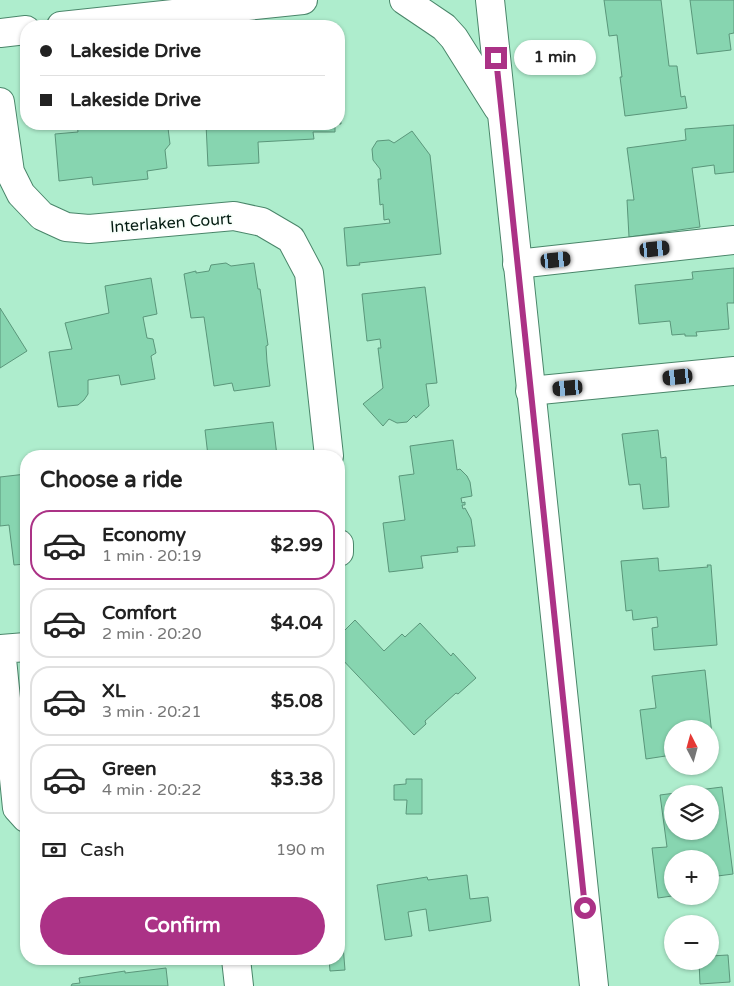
<!DOCTYPE html>
<html lang="en">
<head>
<meta charset="utf-8">
<style>
  :root { --surface:#fff; --page:#f2f2f2; --text:#222; --muted:#767676; --line:#e0e0e0; --accent:#ab3286 }
  body { margin:0; font-family:"Varela Round",sans-serif; background:var(--page); color:var(--text); height:100vh; display:flex; flex-direction:column; font-size:19px; white-space:nowrap }
  * { box-sizing:border-box; margin:0 }
  p { font-size:16px; color:var(--muted) }
  .icon { flex:none; width:28px; height:28px; fill:none; stroke:currentColor; stroke-width:2; stroke-linecap:round; stroke-linejoin:round }
  .map { position:relative; flex:1; overflow:hidden }
  .drawer { position:absolute; left:20px; top:450px; width:325px; height:515px; display:flex; flex-direction:column; background:var(--surface); border-radius:20px; box-shadow:0 1px 4px #0004 }
  .drawer>* { flex:none }
  .hud { position:absolute; left:20px; top:20px; width:325px; height:110px; border-radius:20px; box-shadow:0 1px 4px #0004; display:grid; align-content:center; height:110px; padding:0 20px; background:var(--surface) }
  .needle { width:32px; rotate:354deg }
  .tools { position:absolute; left:664px; top:720px; display:grid; gap:10px }
  .tools a { display:grid; place-items:center; width:55px; height:55px; border-radius:50%; background:var(--surface); box-shadow:0 1px 4px #0004; font-size:25px }
  .end { position:absolute; width:22px; height:22px; margin:-11px; border:6px solid #ab3286; background:#fff; box-shadow:0 0 0 2px #fff }
  .from { border-radius:50% }
  .bubble { position:absolute; height:35px; border-radius:18px; background:var(--surface); box-shadow:0 1px 4px #0004; font-size:16px; font-weight:800; line-height:35px; text-align:center }
  .car { position:absolute; width:15px; height:30px; margin:-15px -8px; border-radius:6px; box-shadow:0 0 4px 1px #0007; background:linear-gradient(#222 24%,#8ab4d8 0 40%,#222 0 76%,#8ab4d8 0 86%,#222 0) }
  .hud b { display:flex; align-items:center; gap:18px; height:48px; font-size:19px }
  .hud b+b { border-top:1px solid var(--line) }
  .hud i { width:12px; height:12px; background:var(--text) }
  ul { padding:0; list-style:none }
  li { display:flex; align-items:center; gap:15px; height:70px; margin:0 10px 8px; padding:0 10px; border:2px solid var(--line); border-radius:20px }
  li div { flex:1 }
  li b { display:block; font-size:19px }
  li em { font-style:normal; font-weight:800 }
  li.active { border-color:var(--accent) }
  li>.icon { width:45px; height:45px; stroke-width:1.5 }
  h2 { padding:0 20px; font-size:22px; line-height:60px }
  .pay { display:flex; align-items:center; gap:12px; height:55px; padding:0 20px; font-size:19px }
  .pay p { margin-inline-start:auto }
  .primary-button { display:flex; gap:10px; margin-top:auto; padding:10px 20px }
  .primary-button a { flex:1; height:58px; border-radius:30px; background:var(--accent); color:#fff; font-size:20px; font-weight:800; line-height:58px; text-align:center }
  .map>svg:first-child { display:block }
  .building { fill:#87d5b0; stroke:#5a967a; fill-rule:evenodd }
  .lines { fill:none; stroke-linecap:round; stroke-linejoin:round }
  .minor-casing { stroke:#4a866a; stroke-width:30 }
  .major-casing { stroke:#4a866a; stroke-width:30 }
  .minor { stroke:#fff; stroke-width:28 }
  .major { stroke:#fff; stroke-width:28 }
  .route { stroke:#ab3286; stroke-width:6 }
  .labels { text-anchor:middle; stroke-width:4; stroke-linejoin:round; paint-order:stroke }
  .street-label { font-size:16px; fill:#051d13; stroke:#f9fffb }
</style>
</head>
<body>
<div class="map">
<svg width="734" height="986" viewBox="0 0 734 986">
  <rect width="100%" height="100%" fill="#aeedcd"/>
  <g class="building">
    <polygon points="604,0 661,0 669,66 677,66 681,97 685,96 687,108 625,116 620,77 622,77 617,35 609,36"/>
    <polygon points="690,0 734,0 734,33 729,34 731,50 697,54"/>
    <polygon points="339,87 341,124 335,124 335,132 313,132 314,139 258,142 259,163 208,166 206,124 339,124"/>
    <polygon points="77,124 162,124 168,128 170,144 165,150 167,168 147,171 148,179 93,185 92,177 59,181 55,134 78,132"/>
    <polygon points="734,125 734,172 715,174 714,165 692,168 700,227 629,237 627,200 634,200 627,148 686,140 685,129"/>
    <polygon points="412,131 430,155 441,254 359,263 360,265 347,266 344,228 390,223 389,219 384,220 383,204 380,205 378,179 381,179 380,169 373,160 372,149 377,141 389,140 394,143"/>
    <polygon points="226,263 231,266 254,263 258,289 260,289 268,345 266,346 267,362 270,386 234,391 232,383 214,386 204,317 191,318 184,274 196,271 196,273 209,271 211,265"/>
    <polygon points="734,268 734,303 727,303 729,329 696,332 697,336 685,336 685,334 672,335 670,321 639,324 635,285 693,279 692,272"/>
    <polygon points="151,278 157,314 143,317 147,338 153,339 156,353 151,356 155,379 121,385 119,375 88,380 88,394 84,400 78,405 58,407 49,352 72,349 65,323 109,313 105,286"/>
    <polygon points="425,287 437,383 426,384 429,406 416,418 414,415 407,422 397,423 389,419 383,426 363,404 383,388 378,348 381,348 380,339 367,341 362,294"/>
    <polygon points="0,308 27,351 0,368"/>
    <polygon points="273,422 277,456 208,456 205,430"/>
    <polygon points="658,430 661,458 666,457 669,507 643,509 640,484 629,485 622,434"/>
    <polygon points="453,440 457,470 460,469 467,476 470,482 472,496 461,498 462,503 465,502 465,505 462,505 463,509 465,508 471,519 475,546 457,547 458,552 421,556 423,568 389,572 383,523 405,520 399,476 414,474 410,446"/>
    <polygon points="26,474 26,564 14,565 9,525 0,526 0,477"/>
    <polygon points="658,558 659,571 708,567 707,565 711,565 717,645 654,650 652,628 658,627 657,617 633,620 632,610 626,611 621,561"/>
    <polygon points="355,620 384,651 402,634 405,637 420,623 451,656 453,653 476,678 458,694 456,693 425,721 426,724 414,735 339,656 339,636"/>
    <polygon points="705,670 712,735 710,736 710,729 672,729 672,755 646,759 640,710 656,708 652,676"/>
    <polygon points="406,779 422,779 422,814 406,814 407,800 394,800 394,785 406,784"/>
    <path d="M722 787 733 874 710 877V859H672V896L658 898 652 848 667 847 660 795ZM672 794H710V831H672Z"/>
    <polygon points="467,875 470,899 488,897 491,921 429,931 426,909 408,912 412,936 385,940 377,885 427,877 428,880"/>
    <polygon points="343,945 345,970 330,971 329,959 339,959 339,946"/>
    <polygon points="728,955 730,982 700,984 699,961 710,961 710,956"/>
    <polygon points="166,968 168,986 71,986 72,984 80,983 79,978 125,971 125,973"/>
  </g>
  <g class="lines">
    <defs>
      <g id="minor">
        <polyline points="61,26 303,0"/>
        <polyline points="0,33 26,30"/>
        <polyline points="0,102 10,172 21,194 42,216 66,227 89,229 234,216 262,222 291,239 309,273 329,456"/>
        <polyline points="517,264 734,240"/>
        <polyline points="530,391 734,371"/>
        <polyline points="339,544 339,552"/>
        <polyline points="26,647 1,649 17,808 26,818"/>
        <polyline points="236,959 239,986"/>
      </g>
      <g id="major">
        <polyline points="404,0 444,27 454,38 498,108"/>
        <polyline points="490,0 594,986"/>
      </g>
    </defs>
    <use href="#minor" class="minor-casing"/>
    <use href="#major" class="major-casing"/>
    <use href="#minor" class="minor"/>
    <use href="#major" class="major"/>
  </g>
  <g class="lines">
    <polyline class="route" points="496,58 585,908"/>
  </g>
  <g class="labels">
    <g class="street-label">
      <text transform="translate(171 222) rotate(-4)" y="6">Interlaken Court</text>
    </g>
  </g>
</svg>
<div class="tools">
<a><svg class="needle" viewBox="-14 -14 28 28"><path d="M0-13l5 13h-10z" fill="#e53935"/><path d="M0 13l5-13h-10z" fill="#767676"/></svg></a>
<a><svg class="icon" aria-label="layers" viewBox="0 0 24 24"><path d="M12 4l9 5-9 5-9-5zM3 14l9 5 9-5"/></svg></a>
<a>+</a>
<a>−</a>
</div>
<i class="end from" style="left:585px;top:908px"></i>
<i class="end" style="left:496px;top:58px"></i>
<div class="bubble" style="left:514px;top:40px;width:82px">1 min</div>
<i class="car" style="left:655px;top:249px;rotate:84deg"></i>
<i class="car" style="left:556px;top:260px;rotate:84deg"></i>
<i class="car" style="left:678px;top:377px;rotate:264deg"></i>
<i class="car" style="left:568px;top:388px;rotate:265deg"></i>
<div class="hud">
<b><i class="from"></i>Lakeside Drive</b>
<b><i></i>Lakeside Drive</b>
</div>
<section class="drawer">
<h2>Choose a ride</h2>
<ul>
<li class="active"><svg class="icon" aria-label="car" viewBox="0 0 24 24"><path d="M5 17H2v-5l4-1 3-4h7l3 4 3 1v5h-3M9 17h6M6 11h13"/><circle cx="7" cy="17" r="2"/><circle cx="17" cy="17" r="2"/></svg><div><b>Economy</b><p>1 min · 20:19</p></div><em>$2.99</em></li>
<li><svg class="icon" aria-label="car" viewBox="0 0 24 24"><path d="M5 17H2v-5l4-1 3-4h7l3 4 3 1v5h-3M9 17h6M6 11h13"/><circle cx="7" cy="17" r="2"/><circle cx="17" cy="17" r="2"/></svg><div><b>Comfort</b><p>2 min · 20:20</p></div><em>$4.04</em></li>
<li><svg class="icon" aria-label="car" viewBox="0 0 24 24"><path d="M5 17H2v-5l4-1 3-4h7l3 4 3 1v5h-3M9 17h6M6 11h13"/><circle cx="7" cy="17" r="2"/><circle cx="17" cy="17" r="2"/></svg><div><b>XL</b><p>3 min · 20:21</p></div><em>$5.08</em></li>
<li><svg class="icon" aria-label="car" viewBox="0 0 24 24"><path d="M5 17H2v-5l4-1 3-4h7l3 4 3 1v5h-3M9 17h6M6 11h13"/><circle cx="7" cy="17" r="2"/><circle cx="17" cy="17" r="2"/></svg><div><b>Green</b><p>4 min · 20:22</p></div><em>$3.38</em></li>
</ul>
<div class="pay"><svg class="icon" aria-label="cash" viewBox="0 0 24 24"><path d="M3 7h18v10H3z"/><circle cx="12" cy="12" r="2"/></svg>Cash<p>190 m</p></div>
<div class="primary-button"><a>Confirm</a></div>
</section>
</div>
</body>
</html>
